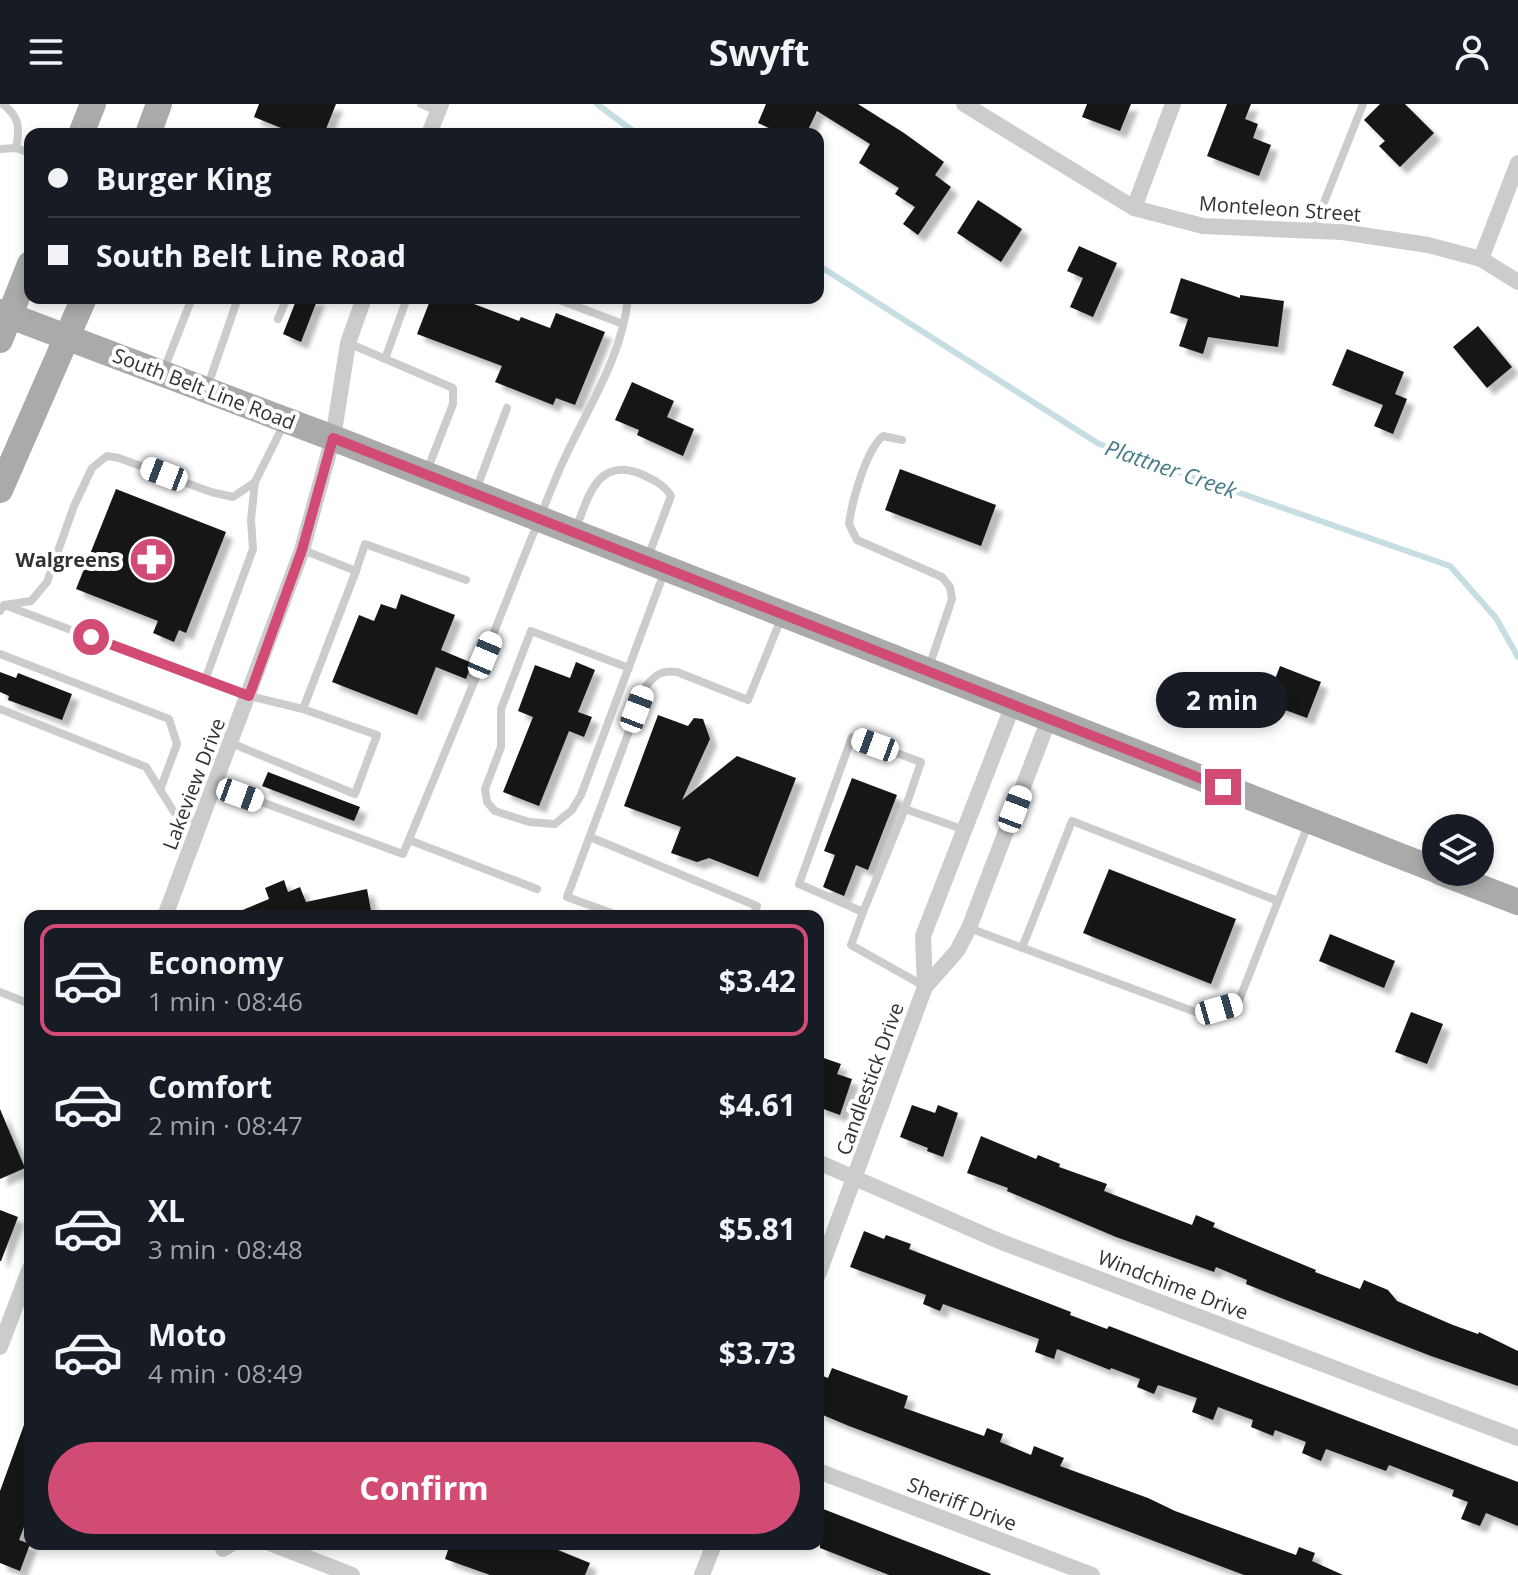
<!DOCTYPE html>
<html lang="en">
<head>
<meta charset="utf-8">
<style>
  :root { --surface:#171b24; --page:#242831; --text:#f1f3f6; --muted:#9ea1a6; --line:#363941; --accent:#d14b75 }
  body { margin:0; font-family:"Open Sans",sans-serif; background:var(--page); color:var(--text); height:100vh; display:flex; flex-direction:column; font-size:30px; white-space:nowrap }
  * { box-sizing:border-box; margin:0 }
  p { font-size:26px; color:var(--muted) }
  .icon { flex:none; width:44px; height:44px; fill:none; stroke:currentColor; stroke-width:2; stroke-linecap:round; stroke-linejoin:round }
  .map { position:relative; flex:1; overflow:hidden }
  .details { position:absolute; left:24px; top:806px; width:800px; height:640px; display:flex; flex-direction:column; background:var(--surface); border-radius:16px; box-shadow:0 4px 12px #0003 }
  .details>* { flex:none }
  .top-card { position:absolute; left:24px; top:24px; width:800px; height:176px; border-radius:16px; box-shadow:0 4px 12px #0003; display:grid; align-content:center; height:176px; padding:0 24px; background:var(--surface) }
  .buttons { position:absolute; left:1422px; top:710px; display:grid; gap:16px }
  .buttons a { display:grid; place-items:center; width:72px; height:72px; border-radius:50%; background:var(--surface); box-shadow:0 4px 12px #0003; font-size:40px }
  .end { position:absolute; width:36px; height:36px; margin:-18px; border:10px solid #d14b75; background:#fff; box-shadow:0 0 0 4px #fff }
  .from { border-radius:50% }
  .bubble { position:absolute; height:56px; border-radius:28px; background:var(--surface); box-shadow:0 4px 12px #0003; font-size:26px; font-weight:700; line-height:56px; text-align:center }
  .car { position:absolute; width:24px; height:48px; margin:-24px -12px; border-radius:10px; box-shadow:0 0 6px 2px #0007; background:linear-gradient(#fff 24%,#345 0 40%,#fff 0 76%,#345 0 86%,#fff 0) }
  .top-card b { display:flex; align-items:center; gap:28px; height:76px; font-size:30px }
  .top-card b+b { border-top:2px solid var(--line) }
  .top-card i { width:20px; height:20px; background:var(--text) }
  ul { padding:14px 0 0; list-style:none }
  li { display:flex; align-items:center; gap:24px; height:112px; margin:0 16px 12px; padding:0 8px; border:4px solid transparent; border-radius:16px }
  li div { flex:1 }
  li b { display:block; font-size:30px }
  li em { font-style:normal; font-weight:700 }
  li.on { border-color:var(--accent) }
  li>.icon { width:72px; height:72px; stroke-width:1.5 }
  .primary-button { display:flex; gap:16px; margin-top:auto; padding:16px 24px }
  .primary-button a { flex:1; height:92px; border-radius:48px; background:var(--accent); color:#fff; font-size:32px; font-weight:700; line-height:92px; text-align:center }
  header { display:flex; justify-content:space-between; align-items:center; height:104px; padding:0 24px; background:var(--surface); font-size:36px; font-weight:700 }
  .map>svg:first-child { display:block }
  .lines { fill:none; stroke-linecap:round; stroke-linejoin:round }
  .stream { stroke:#c6dee2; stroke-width:6 }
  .building { fill:#191919; filter:url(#shadow) }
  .service { stroke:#ccc; stroke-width:8 }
  .minor { stroke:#ccc; stroke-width:16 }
  .primary { stroke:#aaa; stroke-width:26 }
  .route { stroke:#d14b75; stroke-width:10 }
  .labels { text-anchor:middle; stroke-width:8; stroke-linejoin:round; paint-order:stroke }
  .street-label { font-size:20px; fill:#323232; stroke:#fff }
  .poi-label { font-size:20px; font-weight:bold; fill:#323232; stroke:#fff; text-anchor:end }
  .water-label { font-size:22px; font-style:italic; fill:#457b85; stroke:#fff }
</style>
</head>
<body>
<header><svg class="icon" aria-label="menu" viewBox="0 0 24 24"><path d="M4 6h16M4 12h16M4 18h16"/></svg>Swyft<svg class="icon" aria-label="person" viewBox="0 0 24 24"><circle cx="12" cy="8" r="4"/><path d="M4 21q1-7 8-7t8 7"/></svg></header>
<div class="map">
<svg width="1518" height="1471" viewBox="0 0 1518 1471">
  <defs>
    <filter id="shadow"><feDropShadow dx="7" dy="7" stdDeviation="2" flood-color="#0004"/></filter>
  </defs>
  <rect width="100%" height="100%" fill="#fff"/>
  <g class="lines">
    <g class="stream">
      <polyline points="597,0 637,30"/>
      <polyline points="818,161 1099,340 1450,462 1496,514 1518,553"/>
    </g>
  </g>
  <g class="building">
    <polygon points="259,0 336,0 324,30 296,30 254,13"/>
    <polygon points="766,0 858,0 904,29 944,58 935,71 951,83 918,131 903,120 915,103 895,90 899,84 859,59 870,40 817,7 806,30 782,30 758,19"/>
    <polygon points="1087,0 1131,0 1120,27 1082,13"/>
    <polygon points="1227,0 1251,0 1245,15 1258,20 1253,34 1271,41 1259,72 1207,52"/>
    <polygon points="1380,0 1405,0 1434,29 1400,63 1379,42 1385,37 1364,16"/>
    <polygon points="978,96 1022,125 1001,158 957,129"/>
    <polygon points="1079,142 1117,159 1093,213 1070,203 1083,174 1067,167"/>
    <polygon points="1181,174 1240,194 1240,191 1284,197 1278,243 1208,233 1203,250 1179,242 1188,215 1170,209"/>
    <polygon points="297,194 318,194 301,238 283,230"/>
    <polygon points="431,194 458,194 519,217 521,213 550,224 556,209 605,228 575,301 556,294 553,301 495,278 502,262 417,230"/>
    <polygon points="1478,222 1512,263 1487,284 1453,243"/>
    <polygon points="1347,245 1404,268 1395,290 1407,295 1393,330 1374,322 1383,301 1332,281"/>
    <polygon points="632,278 674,297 667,313 694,325 683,352 637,331 639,326 615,316"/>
    <polygon points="900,365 996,401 981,442 885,406"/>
    <polygon points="116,385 226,428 186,529 179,526 174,538 153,529 158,517 76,485"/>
    <polygon points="401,490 455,511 441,546 472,559 466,575 436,563 417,611 332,578 359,511 374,517 381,500 396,505"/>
    <polygon points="576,558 595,566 578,608 592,613 584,633 569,627 539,702 503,688 533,613 518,607 535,561 570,574"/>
    <polygon points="1280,562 1321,578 1307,614 1266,599"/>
    <polygon points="0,568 16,574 18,569 72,590 62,616 8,596 9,592 0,588"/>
    <polygon points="658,611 688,622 694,614 703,615 710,635 682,696 737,652 796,674 758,773 709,754 697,758 671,749 681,723 624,702"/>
    <polygon points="268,668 360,703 354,717 262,682"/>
    <polygon points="852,674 897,691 868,766 856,761 844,792 823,783 835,751 824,747"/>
    <polygon points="1109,765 1236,815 1211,880 1083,829"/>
    <polygon points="284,776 288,788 300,783 306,798 367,785 372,812 228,812 269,795 265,784"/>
    <polygon points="1330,830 1395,857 1384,884 1319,857"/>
    <polygon points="1411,908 1443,920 1427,960 1395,948"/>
    <polygon points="818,952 841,960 837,970 852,975 840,1011 818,1003"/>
    <polygon points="912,1001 935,1009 938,1001 958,1009 943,1053 927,1047 928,1044 900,1033"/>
    <polygon points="0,1005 25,1064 0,1075"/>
    <polygon points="981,1032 1036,1055 1038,1051 1060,1060 1059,1063 1107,1080 1104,1087 1192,1121 1196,1111 1215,1119 1213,1123 1316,1166 1315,1168 1360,1185 1364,1176 1388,1186 1397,1197 1453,1221 1478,1230 1479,1228 1518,1247 1518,1282 1431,1252 1286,1196 1246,1180 1247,1176 1216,1163 1214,1168 1116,1133 1007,1087 1008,1084 967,1069"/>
    <polygon points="0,1106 18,1113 1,1157 0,1157"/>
    <polygon points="864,1127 884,1135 886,1131 911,1140 909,1145 1071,1208 1070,1211 1107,1225 1109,1222 1518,1378 1518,1422 1486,1409 1480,1422 1461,1415 1468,1398 1452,1392 1454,1386 1389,1361 1386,1367 1326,1345 1321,1357 1302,1349 1306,1338 1275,1326 1273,1332 1251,1323 1253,1316 1218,1303 1213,1316 1192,1308 1197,1294 1158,1281 1154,1290 1137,1283 1140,1275 1111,1264 1110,1266 1057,1245 1054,1255 1035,1248 1039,1235 943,1200 940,1207 923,1200 926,1191 850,1163"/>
    <polygon points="832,1264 908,1292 904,1304 984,1332 987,1324 1003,1330 1000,1338 1031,1351 1034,1342 1064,1354 1060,1362 1148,1394 1175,1407 1296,1451 1299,1443 1315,1449 1312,1457 1343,1471 1244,1471 849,1322 818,1309 818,1270 828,1274"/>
    <polygon points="28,1310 30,1407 19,1436 30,1440 20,1467 0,1459 0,1387"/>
    <polygon points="818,1403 991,1470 990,1471 889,1471 820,1444"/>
    <polygon points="450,1440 550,1440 559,1443 558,1446 590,1459 585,1471 490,1471 445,1455"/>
  </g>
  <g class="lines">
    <g class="service">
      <path d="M3 0C20 14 20 23 16 44"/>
      <polyline points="421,0 438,7"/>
      <polyline points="0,45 16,44 30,49"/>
      <polyline points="1313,126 1363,0"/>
      <polyline points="554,194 623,220"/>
      <polyline points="278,215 287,194"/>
      <polyline points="348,239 453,284 453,300 427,367"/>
      <polyline points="385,255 407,194"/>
      <polyline points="163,268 192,194"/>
      <polyline points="207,284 238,194"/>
      <path d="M902 336 883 332C866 346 852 397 849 420L857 436 942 473 950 483 952 495 929 563"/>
      <polyline points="255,378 251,416 253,445 205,576 249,592 303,605"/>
      <polyline points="476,386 507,304"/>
      <path d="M575 427C588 395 596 352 641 370 652 375 665 381 671 392L648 453"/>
      <polyline points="303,446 356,467 365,440 466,476"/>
      <polyline points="7,502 205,576"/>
      <polyline points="0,507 4,501 31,497 47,478 74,402 92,364 107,352 119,354 211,388 233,393 255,378 285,318"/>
      <polyline points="0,550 169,615 177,640 160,686"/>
      <path d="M485 551C509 490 533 429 558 369 582 312 622 257 628 194"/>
      <polyline points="629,564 531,527 501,605 501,643 485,685 487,698 495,707 529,718 555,720 572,706 581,691 664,469"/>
      <polyline points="0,605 146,663 174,708 200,719"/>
      <polyline points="231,639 355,690 377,631 303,605 356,467"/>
      <polyline points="215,681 403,750 479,566"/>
      <polyline points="590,733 757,802 753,812"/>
      <polyline points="409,736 537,785"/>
      <polyline points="863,808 905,705"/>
      <path d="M620 812 567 793 646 582C656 570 662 566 677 568L748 596 781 515"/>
      <polyline points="969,824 1201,910 1238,899 1308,721"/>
      <polyline points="1022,844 1072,717 1278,797"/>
      <polyline points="924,882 851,841 863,808 799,780 852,633 921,658 905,705 965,726"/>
      <polyline points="0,888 30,900"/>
    </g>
    <g class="minor">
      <polyline points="964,0 1134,104 1203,122 1342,128 1428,141 1481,155 1518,178"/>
      <polyline points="429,30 441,0"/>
      <polyline points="1134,104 1173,0"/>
      <polyline points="1481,155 1518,59"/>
      <polyline points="165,812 302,446 333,334 348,239 364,194"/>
      <polyline points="925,883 923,832 1013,601"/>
      <polyline points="818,1058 999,1137 1518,1334"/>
      <polyline points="818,1171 925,883 957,847 969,824 1049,615"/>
      <polyline points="0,1243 30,1164"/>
      <polyline points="818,1367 1092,1471"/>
      <polyline points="272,1440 352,1471"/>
      <polyline points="223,1445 231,1440"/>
      <polyline points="702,1471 714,1440"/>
    </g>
    <g class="primary">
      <polyline points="81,30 93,0"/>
      <polyline points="148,30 159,0"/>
      <polyline points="0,208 333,334 1436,766"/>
      <polyline points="0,236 30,160"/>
      <polyline points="0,386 84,194"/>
      <polyline points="1440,768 1518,798"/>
    </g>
  </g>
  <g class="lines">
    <polyline class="route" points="91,533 249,592 302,446 333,334 1223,683"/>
  </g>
  <defs>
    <symbol id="pharmacy-disc" viewBox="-11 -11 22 22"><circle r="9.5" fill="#d14b75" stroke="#fff"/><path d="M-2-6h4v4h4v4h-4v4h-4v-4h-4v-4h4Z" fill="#fff"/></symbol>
  </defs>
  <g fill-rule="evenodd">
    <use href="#pharmacy-disc" x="126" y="430" width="51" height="51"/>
  </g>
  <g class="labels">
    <g class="street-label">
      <text transform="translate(1280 105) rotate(4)" y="7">Monteleon Street</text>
      <text transform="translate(204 285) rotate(21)" y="7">South Belt Line Road</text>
      <text transform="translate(194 680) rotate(-69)" y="7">Lakeview Drive</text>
      <text transform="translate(870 975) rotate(-70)" y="7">Candlestick Drive</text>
      <text transform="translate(1173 1181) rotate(21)" y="7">Windchime Drive</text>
      <text transform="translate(962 1400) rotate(21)" y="7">Sheriff Drive</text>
    </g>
    <g class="poi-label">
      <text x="120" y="463">Walgreens</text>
    </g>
    <g class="water-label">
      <text transform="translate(1171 365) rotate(19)" y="8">Plattner Creek</text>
    </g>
  </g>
</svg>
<div class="buttons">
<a><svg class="icon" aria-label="layers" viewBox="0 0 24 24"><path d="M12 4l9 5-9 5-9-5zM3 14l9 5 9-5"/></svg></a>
</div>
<i class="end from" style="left:91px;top:533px"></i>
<i class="end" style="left:1223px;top:683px"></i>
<div class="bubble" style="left:1156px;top:568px;width:132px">2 min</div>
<i class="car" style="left:164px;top:370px;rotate:291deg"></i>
<i class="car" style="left:485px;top:551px;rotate:23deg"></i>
<i class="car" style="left:637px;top:605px;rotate:21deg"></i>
<i class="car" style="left:875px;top:641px;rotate:290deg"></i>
<i class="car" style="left:240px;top:691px;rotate:110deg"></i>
<i class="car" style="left:1015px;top:705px;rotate:21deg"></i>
<i class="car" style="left:1219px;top:905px;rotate:74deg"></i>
<div class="top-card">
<b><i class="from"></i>Burger King</b>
<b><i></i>South Belt Line Road</b>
</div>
<section class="details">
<ul>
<li class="on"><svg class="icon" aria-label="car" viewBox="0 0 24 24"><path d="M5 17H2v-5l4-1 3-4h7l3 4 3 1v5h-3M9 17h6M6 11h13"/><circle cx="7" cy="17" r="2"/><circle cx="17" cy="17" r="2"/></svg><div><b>Economy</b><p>1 min · 08:46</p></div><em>$3.42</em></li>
<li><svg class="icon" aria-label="car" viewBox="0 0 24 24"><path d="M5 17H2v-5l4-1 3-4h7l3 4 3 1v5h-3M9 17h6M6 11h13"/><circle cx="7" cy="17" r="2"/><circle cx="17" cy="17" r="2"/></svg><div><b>Comfort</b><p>2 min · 08:47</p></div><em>$4.61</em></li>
<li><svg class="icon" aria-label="car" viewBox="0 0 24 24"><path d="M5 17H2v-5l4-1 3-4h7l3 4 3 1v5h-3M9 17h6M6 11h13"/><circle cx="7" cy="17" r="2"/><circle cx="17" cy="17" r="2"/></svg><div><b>XL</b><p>3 min · 08:48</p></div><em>$5.81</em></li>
<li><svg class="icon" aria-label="car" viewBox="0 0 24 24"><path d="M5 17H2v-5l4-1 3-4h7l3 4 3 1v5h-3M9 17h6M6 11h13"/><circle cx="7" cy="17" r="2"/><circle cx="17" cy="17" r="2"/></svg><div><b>Moto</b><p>4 min · 08:49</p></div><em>$3.73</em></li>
</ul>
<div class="primary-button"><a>Confirm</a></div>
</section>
</div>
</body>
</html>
